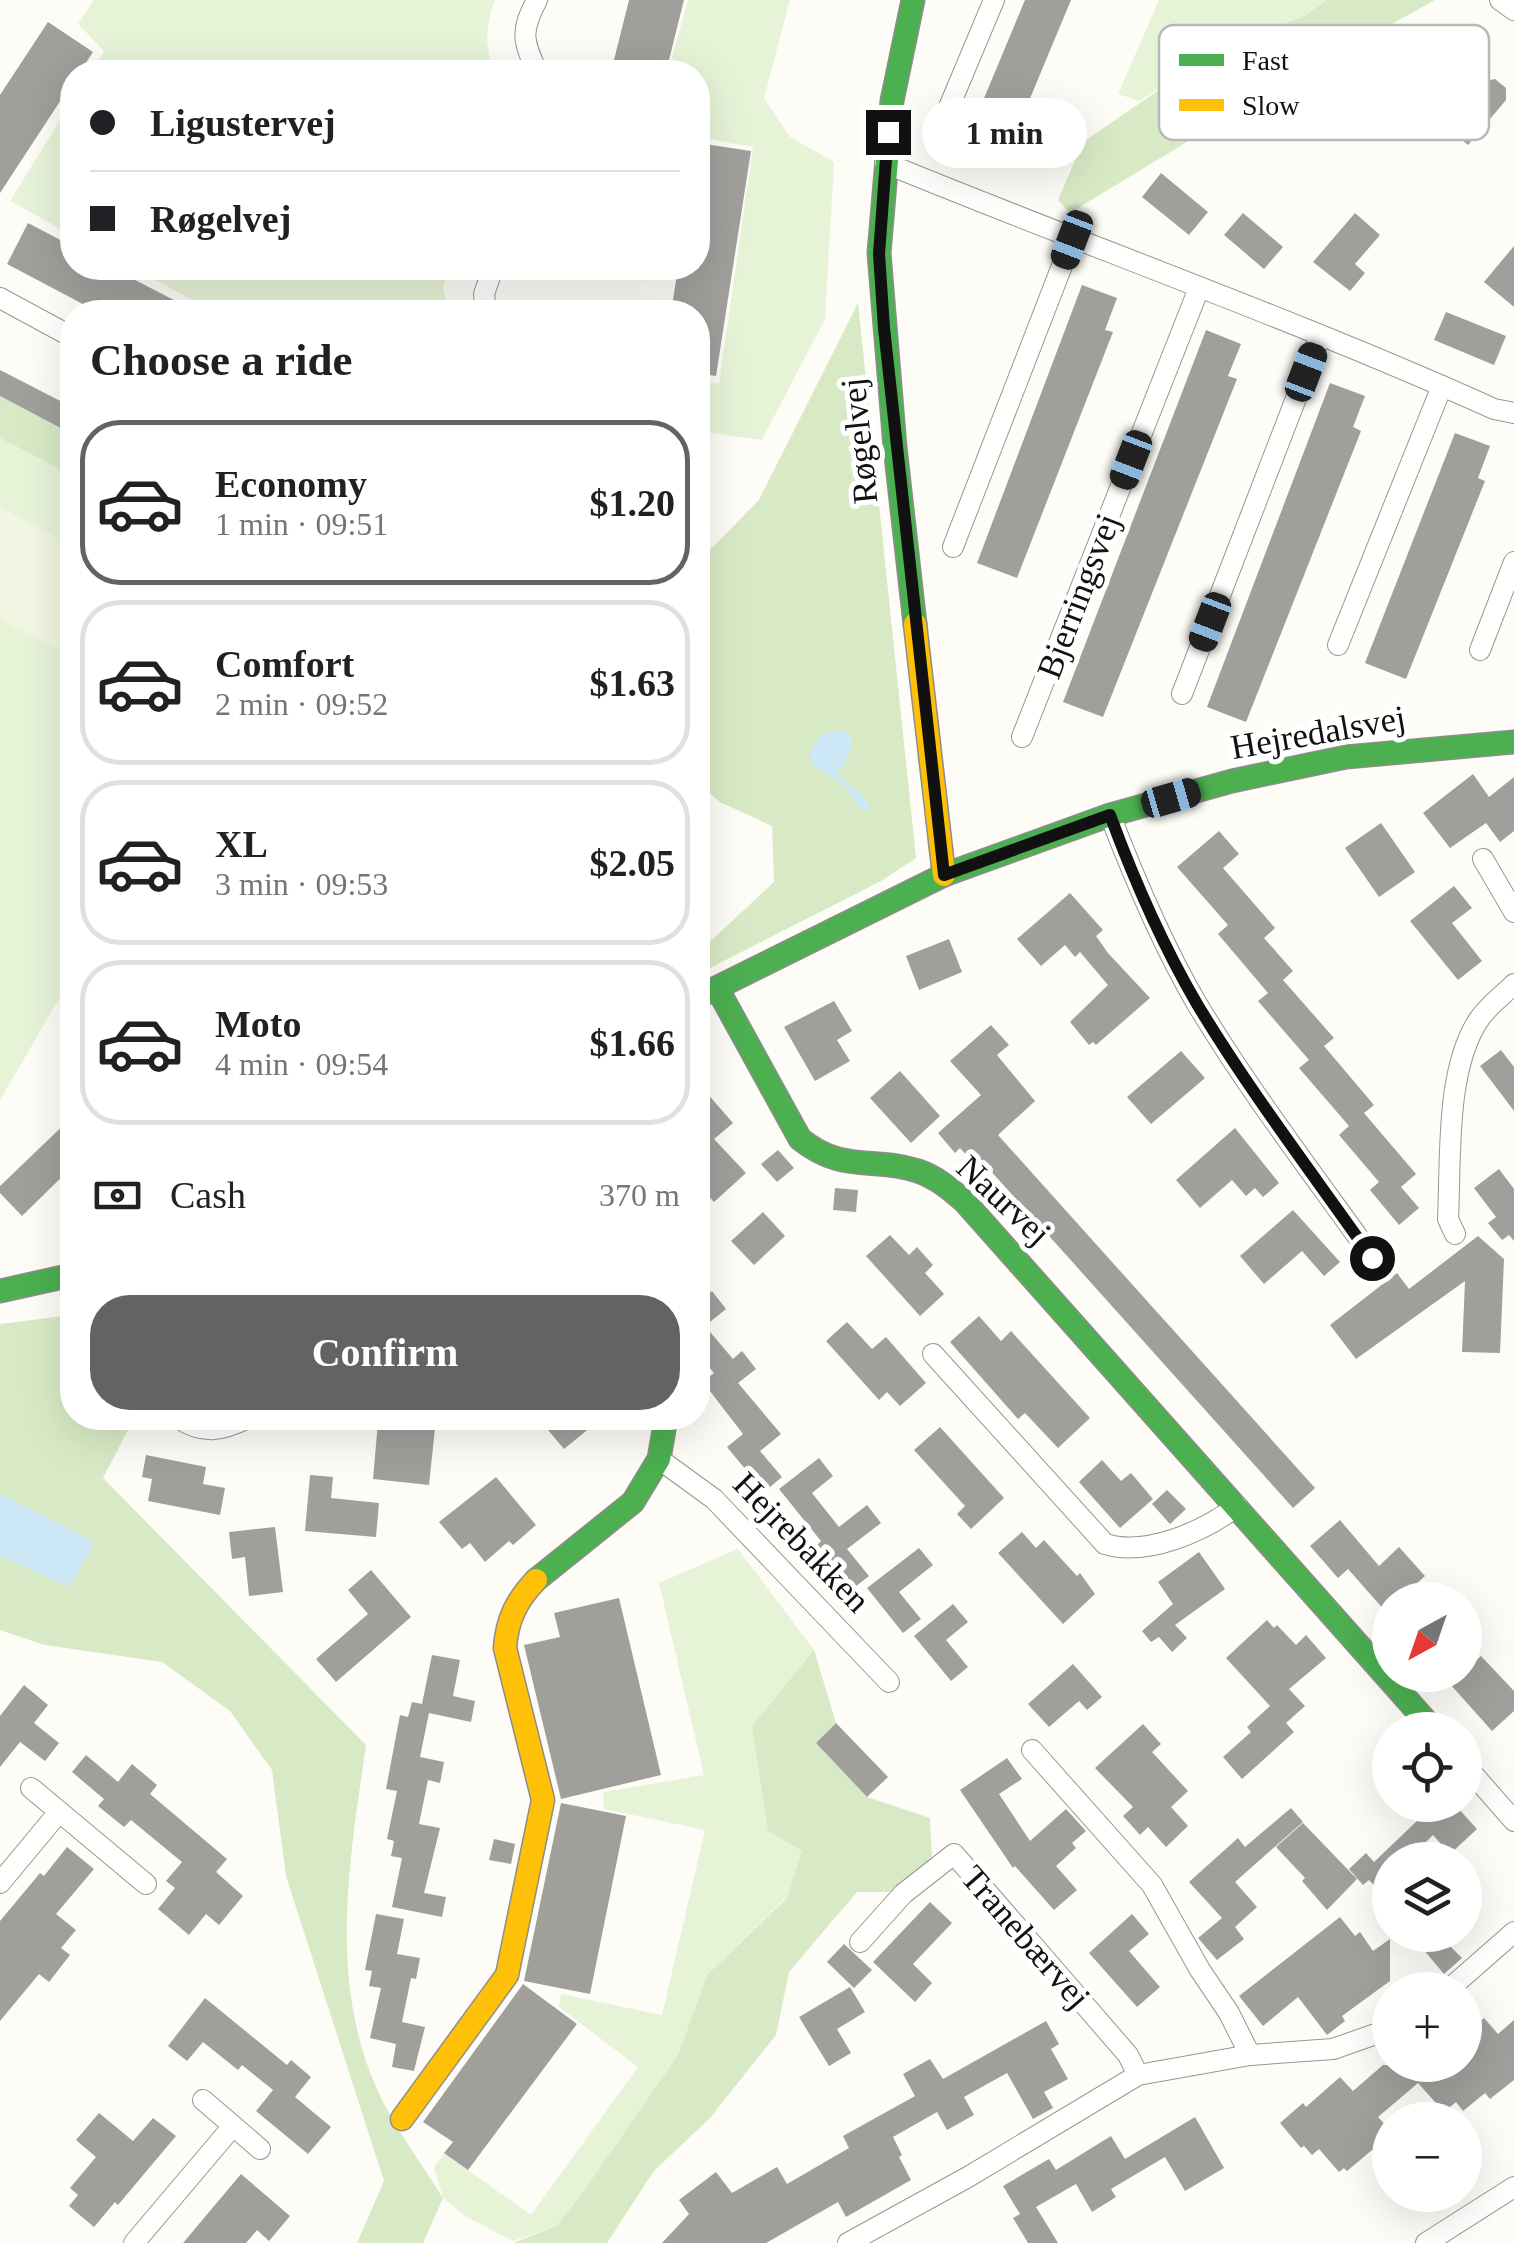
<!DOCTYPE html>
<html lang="en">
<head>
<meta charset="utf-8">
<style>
  :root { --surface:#fff; --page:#f2f2f2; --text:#202124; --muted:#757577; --line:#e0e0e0; --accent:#646362 }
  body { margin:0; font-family:"Times New Roman",serif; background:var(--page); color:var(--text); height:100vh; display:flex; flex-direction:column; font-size:38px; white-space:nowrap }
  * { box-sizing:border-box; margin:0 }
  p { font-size:32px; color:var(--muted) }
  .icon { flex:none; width:55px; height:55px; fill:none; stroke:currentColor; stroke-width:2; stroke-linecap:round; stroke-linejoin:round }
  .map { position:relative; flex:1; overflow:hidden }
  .side { position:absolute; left:60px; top:300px; width:650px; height:1130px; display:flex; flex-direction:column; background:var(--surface); border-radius:40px; box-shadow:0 10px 40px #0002 }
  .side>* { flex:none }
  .hud { position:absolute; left:60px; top:60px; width:650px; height:220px; border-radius:40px; box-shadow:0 10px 40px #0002; display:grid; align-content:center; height:220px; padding:0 30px; background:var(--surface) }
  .needle { width:65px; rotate:220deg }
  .tools { position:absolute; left:1372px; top:1582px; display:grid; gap:20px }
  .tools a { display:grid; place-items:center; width:110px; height:110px; border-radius:50%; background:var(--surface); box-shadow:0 10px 40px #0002; font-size:50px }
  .end { position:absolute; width:45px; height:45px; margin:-22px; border:12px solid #111; background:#fff; box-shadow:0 0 0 5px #fff }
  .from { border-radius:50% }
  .bubble { position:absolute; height:70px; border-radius:35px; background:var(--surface); box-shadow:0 10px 40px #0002; font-size:32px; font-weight:700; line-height:70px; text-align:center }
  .car { position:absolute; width:30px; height:60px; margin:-30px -15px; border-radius:12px; box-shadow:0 0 8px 2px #0007; background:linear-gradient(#222 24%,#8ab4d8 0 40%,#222 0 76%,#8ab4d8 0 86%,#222 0) }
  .hud b { display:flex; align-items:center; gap:35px; height:95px; font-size:38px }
  .hud b+b { border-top:2px solid var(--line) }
  .hud i { width:25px; height:25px; background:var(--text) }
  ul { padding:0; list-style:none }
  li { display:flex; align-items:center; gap:30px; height:165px; margin:0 20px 15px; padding:0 10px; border:5px solid var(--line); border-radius:40px }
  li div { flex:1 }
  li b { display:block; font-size:38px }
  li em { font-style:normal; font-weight:700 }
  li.on { border-color:var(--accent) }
  li>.icon { width:90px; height:90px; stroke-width:1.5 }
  h2 { padding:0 30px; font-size:45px; line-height:120px }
  .pay { display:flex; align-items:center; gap:25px; height:110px; padding:0 30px; font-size:38px }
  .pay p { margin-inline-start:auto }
  .button { display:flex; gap:20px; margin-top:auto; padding:20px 30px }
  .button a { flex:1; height:115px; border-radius:40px; background:var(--accent); color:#fff; font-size:40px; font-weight:700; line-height:115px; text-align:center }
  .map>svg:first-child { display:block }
  .green { fill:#e7f3d7 }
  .forest { fill:#d8eac5 }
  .pitch { fill:#f0f6e1 }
  .water { fill:#cde8f7 }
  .building { fill:#a19f9c }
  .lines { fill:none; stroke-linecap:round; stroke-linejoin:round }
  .street-casing { stroke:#979795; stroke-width:22 }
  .fast-casing { stroke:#8e8d8b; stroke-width:25 }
  .slow-casing { stroke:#8e8d8b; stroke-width:25 }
  .street { stroke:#fffffe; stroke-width:20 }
  .fast { stroke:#4caf50; stroke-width:22 }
  .slow { stroke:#ffc107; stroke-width:22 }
  .route { stroke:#111; stroke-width:12 }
  .labels { text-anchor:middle; stroke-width:10; stroke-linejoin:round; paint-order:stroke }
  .street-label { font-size:35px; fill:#111; stroke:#fff }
  .key { fill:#fff; stroke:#b8b8b8; stroke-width:2.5 }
  .key-label { font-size:28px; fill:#111 }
</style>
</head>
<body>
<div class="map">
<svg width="1514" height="2243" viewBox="0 0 1514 2243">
  <rect width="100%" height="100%" fill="#fdfcf7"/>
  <g class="green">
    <path d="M94 0H495C485 24 485 48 494 72H91L104 51 78 24Z"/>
    <polygon points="688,0 790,0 764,98 790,137 834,162 825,319 762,440 698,431 698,381 719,384 753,147 698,137 698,72 668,72"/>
    <polygon points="1159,0 1327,0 1303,17 1229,42 1139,101 1118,94"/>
    <polygon points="72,101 72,235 10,201"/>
    <polygon points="133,268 449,268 443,287 448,312 215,312"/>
    <polygon points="0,434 72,472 72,976 0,1100"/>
    <polygon points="738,1549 814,1650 752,1726 802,1851 790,1894 707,1975 678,2055 578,2199 556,2226 513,2241 467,2217 443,2198 434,2168 444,2153 531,2215 638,2067 559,2007 561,1994 662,2015 705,1830 604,1809 603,1792 704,1775 659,1583"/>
  </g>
  <g class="forest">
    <polygon points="1327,0 1435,0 1271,91 1070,213 1058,200 1083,142 1229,42 1303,17"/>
    <polygon points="858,303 916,858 881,881 698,974 698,953 774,882 772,826 720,802 698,783 698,562 759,500"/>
    <polygon points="0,396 72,434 72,475 0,438"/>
    <path d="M72 1315V1418H128L131 1424 103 1478 366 1745C351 1851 331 1960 367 2064 383 2112 416 2155 443 2198L423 2243H357L384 2181 286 1876 272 1770 230 1711 162 1662 45 1645 0 1630V1324Z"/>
    <polygon points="814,1650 836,1723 816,1743 867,1797 930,1818 932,1858 896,1892 857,1892 789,1972 776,2035 710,2118 653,2172 607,2243 513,2243 556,2226 578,2199 678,2055 707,1975 787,1898 802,1851 768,1831 752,1726"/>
  </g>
  <polygon class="pitch" points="0,507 72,545 72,650 70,656 0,619"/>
  <g class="water">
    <path d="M843 730 852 738C851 753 846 763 836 773 847 785 860 791 870 804L868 810 859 808C852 788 832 775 813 766L810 751 822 734Z"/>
    <polygon points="0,1494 91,1540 91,1548 72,1583 66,1586 0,1555"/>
  </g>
  <g class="building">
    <polygon points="629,0 684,0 666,72 611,72"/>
    <polygon points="1025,0 1071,0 1006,156 967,139"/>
    <polygon points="48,22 93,52 80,72 72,72 72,83 0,193 0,95"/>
    <polygon points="1495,79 1506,88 1506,100 1468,145 1427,109 1447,86 1466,103 1485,81"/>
    <polygon points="698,143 751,151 716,376 698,373 698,312 671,312 678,268 698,268"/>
    <polygon points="1161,173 1208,212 1189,235 1142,197"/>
    <polygon points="1243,213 1283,247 1264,269 1224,235"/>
    <polygon points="1355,213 1380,235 1355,264 1365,273 1350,291 1313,262"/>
    <polygon points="28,223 72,246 72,268 112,268 197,312 98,312 7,264"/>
    <polygon points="1514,246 1514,307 1484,282"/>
    <polygon points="1082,285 1117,298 1105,330 1113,332 1017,578 977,563"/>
    <polygon points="1446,312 1506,336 1494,365 1434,340"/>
    <polygon points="1206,330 1241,344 1228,376 1237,379 1103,717 1063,702"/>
    <polygon points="0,370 72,407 72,434 0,396"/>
    <polygon points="1330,383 1365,396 1353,427 1361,431 1246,722 1207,707"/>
    <polygon points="1455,433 1490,446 1478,478 1485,481 1406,679 1365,663"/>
    <polygon points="1473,774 1489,797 1514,777 1514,831 1500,842 1486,823 1450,848 1423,813"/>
    <polygon points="1381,823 1415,872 1379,897 1345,848"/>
    <polygon points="1219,831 1239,854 1223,868 1275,928 1264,938 1293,971 1283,980 1334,1038 1324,1046 1374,1105 1364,1113 1416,1174 1401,1187 1419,1208 1399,1225 1370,1190 1379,1182 1339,1135 1349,1126 1299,1068 1309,1060 1258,1001 1268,993 1218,934 1228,925 1177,867"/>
    <polygon points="1454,886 1472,908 1452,923 1482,961 1458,980 1410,921"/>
    <polygon points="1070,893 1103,930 1096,936 1108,953 1150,998 1096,1045 1093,1042 1089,1045 1070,1022 1108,985 1080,952 1075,957 1065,945 1041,966 1017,939"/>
    <polygon points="949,939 962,972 919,990 906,956"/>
    <polygon points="834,1001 852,1031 837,1040 850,1061 815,1081 784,1027"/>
    <polygon points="991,1025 1009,1045 997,1055 1035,1101 998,1135 1315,1488 1293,1508 989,1169 983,1174 960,1148 955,1153 938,1133 981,1095 950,1061"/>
    <polygon points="1501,1050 1514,1067 1514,1111 1480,1066"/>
    <polygon points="1181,1051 1205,1078 1151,1124 1127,1097"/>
    <polygon points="900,1071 940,1116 911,1143 870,1098"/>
    <polygon points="698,1083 733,1123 714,1139 746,1173 714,1202 698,1185"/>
    <polygon points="72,1117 72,1167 22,1216 0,1193 0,1186"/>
    <polygon points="1235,1128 1279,1183 1263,1197 1255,1188 1246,1196 1232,1180 1200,1208 1176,1180"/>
    <polygon points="778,1150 794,1168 777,1182 761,1164"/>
    <polygon points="1499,1169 1514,1189 1514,1241 1509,1235 1502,1240 1488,1223 1496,1217 1474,1188"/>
    <polygon points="835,1188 858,1190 856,1212 833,1210"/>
    <polygon points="1293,1210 1340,1262 1324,1276 1302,1251 1264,1284 1240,1256"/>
    <polygon points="763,1212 785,1236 754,1265 731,1241"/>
    <polygon points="890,1235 909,1255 917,1247 933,1265 925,1273 944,1294 920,1316 866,1256"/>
    <polygon points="1478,1236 1504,1259 1500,1353 1462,1352 1465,1281 1356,1359 1330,1325 1397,1273 1409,1289"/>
    <polygon points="712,1291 726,1309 705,1326 733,1359 742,1351 756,1369 738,1383 781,1434 760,1451 782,1477 764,1492 727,1447 743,1434 703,1382 714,1373 698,1353 698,1302"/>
    <polygon points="979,1316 1001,1341 1011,1331 1090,1418 1058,1448 1025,1413 1018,1419 950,1342"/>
    <polygon points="847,1322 872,1349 886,1337 926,1383 900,1406 887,1392 879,1400 826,1341"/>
    <polygon points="538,1418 602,1418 564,1449"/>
    <polygon points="378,1422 435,1428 429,1485 373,1479"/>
    <polygon points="940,1427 1004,1498 971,1529 957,1514 965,1506 914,1450"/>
    <polygon points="146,1455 206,1467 203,1484 225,1488 220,1515 148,1501 152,1479 142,1477"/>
    <polygon points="819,1458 833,1476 812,1493 839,1527 867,1505 881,1523 847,1549 869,1576 851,1590 816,1546 821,1541 779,1489"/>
    <polygon points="1102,1460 1121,1481 1131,1473 1153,1499 1120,1528 1079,1482"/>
    <polygon points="310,1475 333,1477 331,1498 379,1503 376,1537 305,1531"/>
    <polygon points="496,1477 536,1525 513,1545 509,1541 485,1562 470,1543 462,1549 439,1522"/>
    <polygon points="1167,1490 1186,1509 1170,1524 1152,1504"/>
    <polygon points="1340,1520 1379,1566 1399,1547 1425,1576 1399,1600 1390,1600 1390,1608 1386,1612 1348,1569 1338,1578 1310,1546"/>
    <polygon points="275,1527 283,1592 249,1596 245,1557 232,1559 229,1532"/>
    <polygon points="1022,1532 1036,1548 1044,1540 1077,1576 1080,1573 1095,1594 1063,1624 998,1553"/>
    <polygon points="919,1548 933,1565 899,1592 921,1619 903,1633 867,1588"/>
    <polygon points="1199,1552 1225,1589 1175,1625 1187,1638 1172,1652 1159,1637 1151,1642 1142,1631 1173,1604 1158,1582"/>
    <polygon points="371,1570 411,1617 336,1682 316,1659 368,1614 348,1590"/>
    <polygon points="619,1598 661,1775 561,1799 524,1645 560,1637 554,1613"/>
    <polygon points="953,1604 968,1622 946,1640 968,1667 951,1681 914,1636"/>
    <polygon points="1267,1620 1274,1628 1277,1625 1296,1645 1306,1635 1326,1658 1289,1689 1305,1706 1286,1723 1294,1732 1242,1779 1223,1757 1251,1732 1247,1727 1270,1706 1226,1658"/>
    <polygon points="432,1655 460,1660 453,1696 475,1701 471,1722 429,1713 420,1757 444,1762 440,1783 428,1780 419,1824 440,1828 424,1893 446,1897 442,1917 392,1907 402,1858 391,1856 394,1841 387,1839 397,1791 386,1789 400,1715 408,1717 412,1702 422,1704"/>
    <polygon points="1481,1656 1514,1691 1514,1711 1492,1731 1442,1675 1465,1675 1465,1671"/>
    <polygon points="1073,1664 1102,1697 1087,1710 1079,1701 1049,1727 1028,1704"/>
    <polygon points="24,1685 48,1705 34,1723 59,1743 45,1761 20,1742 0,1767 0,1716"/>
    <polygon points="836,1723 888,1777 867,1797 816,1743"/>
    <polygon points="1143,1724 1161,1744 1152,1752 1188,1791 1171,1807 1188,1826 1166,1847 1148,1827 1140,1835 1123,1816 1133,1807 1095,1768"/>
    <polygon points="86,1755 118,1782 132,1764 157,1785 150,1794 227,1859 216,1872 243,1896 219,1925 206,1914 189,1935 158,1909 175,1888 166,1881 182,1862 131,1820 124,1827 98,1806 104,1799 72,1772"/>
    <polygon points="1007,1758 1022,1779 999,1794 1030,1841 1066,1809 1086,1831 1072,1843 1076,1848 1056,1866 1077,1890 1054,1910 1015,1866 1013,1868 960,1790"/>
    <polygon points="561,1803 626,1816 590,1994 524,1981"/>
    <polygon points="1428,1805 1455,1805 1477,1829 1450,1854 1433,1835 1408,1860 1390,1860 1390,1902 1369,1880 1363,1885 1349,1869 1366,1853 1374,1862 1419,1819 1416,1816"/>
    <polygon points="1291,1808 1303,1822 1235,1882 1257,1907 1235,1927 1244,1939 1217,1960 1198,1938 1222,1918 1189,1882 1238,1838 1245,1847"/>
    <polygon points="1303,1823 1357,1879 1327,1910 1302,1881 1305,1878 1276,1847"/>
    <polygon points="494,1839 515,1844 511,1864 489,1860"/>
    <polygon points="67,1847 94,1869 56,1914 76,1930 61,1948 70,1955 49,1982 39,1974 0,2021 0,1921 40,1873 44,1876"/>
    <polygon points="930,1902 952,1923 913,1964 932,1983 915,2002 873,1962"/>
    <polygon points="376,1914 404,1919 397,1954 420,1958 416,1979 411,1978 402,2022 425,2027 414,2071 392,2067 396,2044 370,2038 381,1988 369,1986 372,1971 365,1970"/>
    <polygon points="1132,1914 1149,1934 1129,1951 1160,1987 1137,2007 1089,1953"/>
    <polygon points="1340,1917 1355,1936 1360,1932 1373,1951 1390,1939 1390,1981 1342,2016 1345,2021 1327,2035 1298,1997 1263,2026 1239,1996"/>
    <polygon points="1439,1935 1462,1958 1444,1974 1423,1949"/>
    <polygon points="844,1944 872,1970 854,1988 827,1962"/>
    <polygon points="523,1984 577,2024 468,2170 444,2153 453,2142 423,2122"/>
    <polygon points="850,1987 865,2012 837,2029 851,2053 829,2066 799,2017"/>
    <polygon points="205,1998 287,2065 291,2060 311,2077 295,2097 331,2127 308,2154 256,2111 273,2090 242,2065 238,2070 203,2042 187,2061 168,2046"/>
    <polygon points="1484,2018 1498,2034 1514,2020 1514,2080 1490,2099 1485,2093 1463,2111 1456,2102 1444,2112 1418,2083 1378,2117 1390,2130 1390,2146 1378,2157 1372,2150 1347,2171 1344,2168 1339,2172 1319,2149 1312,2155 1304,2146 1301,2148 1280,2123 1303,2103 1306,2107 1340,2077 1353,2091 1383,2065 1465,2065 1465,2034"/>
    <polygon points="1046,2021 1059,2044 1051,2049 1068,2079 1044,2092 1053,2108 1033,2119 1007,2073 964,2097 974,2115 947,2130 937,2112 893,2137 902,2155 899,2157 911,2180 846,2217 838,2202 766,2243 662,2243 689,2214 679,2200 716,2172 732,2193 777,2167 787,2184 849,2148 843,2136 915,2096 903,2074 930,2059 943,2079"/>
    <polygon points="99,2113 133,2141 153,2118 176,2136 118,2205 115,2202 94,2227 69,2206 78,2195 70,2188 96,2157 76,2140"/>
    <polygon points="1195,2117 1224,2168 1185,2191 1165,2157 1111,2189 1116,2197 1092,2212 1076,2184 1036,2207 1058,2243 1028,2243 1013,2218 1020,2214 1003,2186 1049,2159 1056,2170 1111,2136 1125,2159"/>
    <polygon points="241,2174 290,2216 269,2241 257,2230 246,2243 183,2243"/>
  </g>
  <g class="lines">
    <defs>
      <g id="street">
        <polyline points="1500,0 1514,10"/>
        <path d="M537 72C523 40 520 32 537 0"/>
        <polyline points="944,119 994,0"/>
        <path d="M885 163C1087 246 1294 319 1494 409L1514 413"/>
        <polyline points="0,298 72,337"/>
        <polyline points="486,312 484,294 493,268"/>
        <polyline points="953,547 1072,240"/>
        <polyline points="1338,645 1442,386"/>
        <polyline points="1480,650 1514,562"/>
        <polyline points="1182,694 1320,336"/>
        <polyline points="1022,737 1199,288"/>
        <path d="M1110 815C1135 880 1162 944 1197 1004 1250 1092 1313 1174 1373 1258"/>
        <polyline points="1483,859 1514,912"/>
        <path d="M1455 1234 1448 1219C1451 1161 1445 1067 1480 1018 1489 1005 1503 995 1514 984"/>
        <path d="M933 1354 1105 1544C1146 1557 1205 1531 1237 1506"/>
        <path d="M178 1418C203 1435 221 1431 248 1418"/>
        <polyline points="659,1459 714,1499 889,1682"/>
        <polyline points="1032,1750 1152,1885 1200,1970 1229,2013 1250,2055"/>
        <polyline points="1465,1765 1514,1821"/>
        <polyline points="31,1788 146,1884"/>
        <polyline points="0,1883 59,1812"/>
        <polyline points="860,1942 903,1894 954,1854 1128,2055 1138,2075"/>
        <polyline points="1448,1990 1514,1932"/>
        <polyline points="203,2100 260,2149"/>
        <polyline points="134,2243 233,2126"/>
        <polyline points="848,2243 968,2177 1138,2075 1250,2055 1333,2049 1390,2029"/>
        <polyline points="1426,2243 1514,2187"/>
      </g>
      <g id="fast">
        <polyline points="913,0 892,101 879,253 895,447 915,624"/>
        <path d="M717 988 800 1139C844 1174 872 1156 918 1171 936 1177 950 1189 964 1201L1434 1730"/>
        <polyline points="698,997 944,875 1110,815 1232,781 1346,757 1514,742"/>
        <polyline points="0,1291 72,1275"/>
        <polyline points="536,1580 633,1502 659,1459 666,1418"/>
      </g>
      <g id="slow">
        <polyline points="915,624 944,875"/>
        <path d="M402 2119 507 1975 543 1800 505 1648C507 1620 516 1601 536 1580"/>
      </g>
    </defs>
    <use href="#street" class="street-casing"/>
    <use href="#fast" class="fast-casing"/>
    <use href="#slow" class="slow-casing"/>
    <use href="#street" class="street"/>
    <use href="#fast" class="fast"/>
    <use href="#slow" class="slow"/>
  </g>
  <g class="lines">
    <path class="route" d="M888 132 879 254 884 328 944 875 1110 815C1134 880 1162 944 1197 1004 1250 1092 1313 1174 1372 1258"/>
  </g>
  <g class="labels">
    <g class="street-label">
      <text transform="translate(859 441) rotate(-96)" y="12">Røgelvej</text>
      <text transform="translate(1078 596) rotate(-69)" y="12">Bjerringsvej</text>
      <text transform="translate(1318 732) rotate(-10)" y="12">Hejredalsvej</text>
      <text transform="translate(1004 1200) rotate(43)" y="12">Naurvej</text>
      <text transform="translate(802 1542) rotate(46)" y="12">Hejrebakken</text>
      <text transform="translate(1026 1937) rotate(49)" y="12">Tranebærvej</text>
    </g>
  </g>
  <rect x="1159" y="25" width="330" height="115" rx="15" class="key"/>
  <rect x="1179" y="54" width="45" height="12" fill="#4caf50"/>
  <rect x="1179" y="99" width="45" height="12" fill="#ffc107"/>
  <g class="key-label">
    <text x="1242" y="70">Fast</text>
    <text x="1242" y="115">Slow</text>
  </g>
</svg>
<div class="tools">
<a><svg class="needle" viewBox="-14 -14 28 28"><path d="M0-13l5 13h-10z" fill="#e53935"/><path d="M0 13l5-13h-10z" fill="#757577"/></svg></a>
<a><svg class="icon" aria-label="locate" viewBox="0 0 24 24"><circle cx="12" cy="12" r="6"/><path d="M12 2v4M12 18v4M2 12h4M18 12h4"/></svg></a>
<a><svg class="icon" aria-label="layers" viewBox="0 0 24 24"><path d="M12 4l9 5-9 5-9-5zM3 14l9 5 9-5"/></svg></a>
<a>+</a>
<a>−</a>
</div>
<i class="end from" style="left:1372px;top:1258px"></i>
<i class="end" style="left:888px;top:132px"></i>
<div class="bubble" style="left:922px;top:98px;width:165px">1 min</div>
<i class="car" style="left:1072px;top:240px;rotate:201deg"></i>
<i class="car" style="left:1306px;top:372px;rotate:21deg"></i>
<i class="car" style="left:1131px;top:460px;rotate:201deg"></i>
<i class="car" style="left:1210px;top:622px;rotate:201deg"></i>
<i class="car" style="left:1171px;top:798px;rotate:74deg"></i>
<div class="hud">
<b><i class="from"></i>Ligustervej</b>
<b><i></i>Røgelvej</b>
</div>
<section class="side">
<h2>Choose a ride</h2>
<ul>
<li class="on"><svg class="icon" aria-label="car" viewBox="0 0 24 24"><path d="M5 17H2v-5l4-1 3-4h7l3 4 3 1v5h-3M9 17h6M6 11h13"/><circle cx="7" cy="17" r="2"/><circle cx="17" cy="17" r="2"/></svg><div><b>Economy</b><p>1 min · 09:51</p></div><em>$1.20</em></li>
<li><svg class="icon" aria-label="car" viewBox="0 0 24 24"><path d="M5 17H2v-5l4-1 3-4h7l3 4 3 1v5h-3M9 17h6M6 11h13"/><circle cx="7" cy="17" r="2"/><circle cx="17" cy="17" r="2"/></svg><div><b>Comfort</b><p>2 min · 09:52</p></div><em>$1.63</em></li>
<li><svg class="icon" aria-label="car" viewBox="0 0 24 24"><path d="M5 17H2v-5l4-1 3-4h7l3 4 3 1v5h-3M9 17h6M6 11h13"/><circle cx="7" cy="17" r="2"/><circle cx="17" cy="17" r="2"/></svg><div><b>XL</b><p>3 min · 09:53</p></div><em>$2.05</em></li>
<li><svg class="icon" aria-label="car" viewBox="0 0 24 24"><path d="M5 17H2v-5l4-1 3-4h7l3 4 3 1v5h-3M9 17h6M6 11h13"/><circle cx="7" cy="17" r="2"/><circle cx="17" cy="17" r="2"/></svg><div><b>Moto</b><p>4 min · 09:54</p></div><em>$1.66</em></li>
</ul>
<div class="pay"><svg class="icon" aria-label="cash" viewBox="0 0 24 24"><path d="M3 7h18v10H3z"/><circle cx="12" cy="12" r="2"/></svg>Cash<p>370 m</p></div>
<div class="button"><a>Confirm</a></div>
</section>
</div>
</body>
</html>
